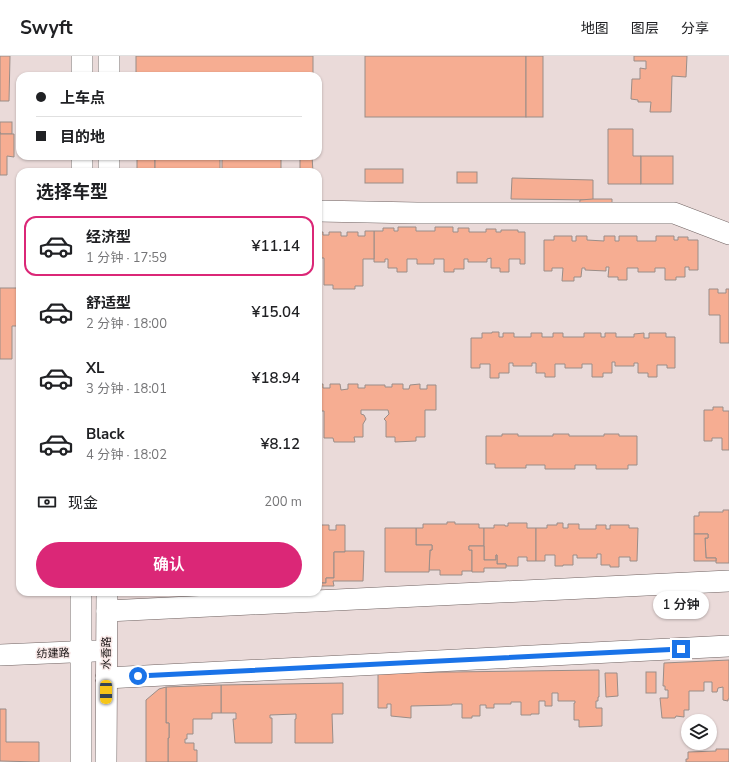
<!DOCTYPE html>
<html lang="zh">
<head>
<meta charset="utf-8">
<style>
  :root { --surface:#fff; --page:#f2f2f2; --text:#202124; --muted:#757577; --line:#e0e0e0; --accent:#db2777 }
  body { margin:0; font-family:"Nunito Sans","Noto Sans SC",sans-serif; background:var(--page); color:var(--text); height:100vh; display:flex; flex-direction:column; font-size:15px; white-space:nowrap }
  * { box-sizing:border-box; margin:0 }
  p { font-size:13px; color:var(--muted) }
  .icon { flex:none; width:22px; height:22px; fill:none; stroke:currentColor; stroke-width:2; stroke-linecap:round; stroke-linejoin:round }
  .map { position:relative; flex:1; overflow:hidden }
  .drawer { position:absolute; left:16px; top:112px; width:306px; height:428px; display:flex; flex-direction:column; background:var(--surface); border-radius:12px; box-shadow:0 1px 3px #0004 }
  .drawer>* { flex:none }
  .hud { position:absolute; left:16px; top:16px; width:306px; height:88px; border-radius:12px; box-shadow:0 1px 3px #0004; display:grid; align-content:center; height:88px; padding:0 20px; background:var(--surface) }
  .controls { position:absolute; left:681px; top:658px; display:grid; gap:8px }
  .controls a { display:grid; place-items:center; width:36px; height:36px; border-radius:50%; background:var(--surface); box-shadow:0 1px 3px #0004; font-size:20px }
  .end { position:absolute; width:18px; height:18px; margin:-9px; border:5px solid #1a73e8; background:#fff; box-shadow:0 0 0 2px #fff }
  .from { border-radius:50% }
  .bubble { position:absolute; height:28px; border-radius:14px; background:var(--surface); box-shadow:0 1px 3px #0004; font-size:13px; font-weight:600; line-height:28px; text-align:center }
  .car { position:absolute; width:12px; height:24px; margin:-12px -6px; border-radius:5px; box-shadow:0 0 3px 1px #0007; background:linear-gradient(#f5c518 24%,#345 0 40%,#f5c518 0 76%,#345 0 86%,#f5c518 0) }
  .hud b { display:flex; align-items:center; gap:14px; height:38px; font-size:15px }
  .hud b+b { border-top:1px solid var(--line) }
  .hud i { width:10px; height:10px; background:var(--text) }
  ul { padding:0; list-style:none }
  li { display:flex; align-items:center; gap:12px; height:60px; margin:0 8px 6px; padding:0 12px; border:2px solid transparent; border-radius:12px }
  li div { flex:1 }
  li b { display:block; font-size:15px }
  li em { font-style:normal; font-weight:600 }
  li.current { border-color:var(--accent) }
  li>.icon { width:36px; height:36px; stroke-width:1.5 }
  h2 { padding:0 20px; font-size:18px; line-height:48px }
  .pay { display:flex; align-items:center; gap:10px; height:44px; padding:0 20px; font-size:15px }
  .pay p { margin-inline-start:auto }
  .primary-button { display:flex; gap:8px; margin-top:auto; padding:8px 20px }
  .primary-button a { flex:1; height:46px; border-radius:24px; background:var(--accent); color:#fff; font-size:16px; font-weight:600; line-height:46px; text-align:center }
  header { display:flex; align-items:center; gap:24px; box-sizing:border-box; height:56px; padding:0 20px; background:var(--surface); border-bottom:1px solid var(--line) }
  header strong { font-size:19px }
  nav { display:flex; gap:22px; margin-inline-start:auto; font-size:14px }
  .map>svg:first-child { display:block }
  .building { fill:#f6ad92; stroke:#9a8d88 }
  .lines { fill:none; stroke-linecap:round; stroke-linejoin:round }
  .minor-casing { stroke:#6f6261; stroke-width:22 }
  .minor { stroke:#fff; stroke-width:21 }
  .route { stroke:#1a73e8; stroke-width:5 }
  .labels { text-anchor:middle; stroke-width:3; stroke-linejoin:round; paint-order:stroke }
  .street-label { font-size:11px; fill:#171212; stroke:#f8e7e6 }
</style>
</head>
<body>
<header>
<strong>Swyft</strong>
<nav><a>地图</a><a>图层</a><a>分享</a></nav>
</header>
<div class="map">
<svg width="729" height="706" viewBox="0 0 729 706">
  <rect width="100%" height="100%" fill="#eadad9"/>
  <g class="building">
    <polygon points="0,0 10,0 9,45 0,45"/>
    <rect x="136" y="0" width="177" height="20"/>
    <rect x="365" y="0" width="161" height="61"/>
    <rect x="526" y="0" width="17" height="61"/>
    <polygon points="634,0 687,0 686,21 672,20 671,56 650,56 651,46 638,46 638,44 631,43 632,23 640,23 640,12 646,13 646,5 634,5"/>
    <rect x="0" y="66" width="12" height="12"/>
    <polygon points="608,73 633,73 633,100 641,100 641,128 608,128"/>
    <polygon points="0,76 0,78 14,78 14,101 7,100 7,119 0,119"/>
    <rect x="137" y="100" width="18" height="16"/>
    <rect x="155" y="100" width="65" height="16"/>
    <polygon points="222,100 281,100 281,114 271,114 271,116 222,116"/>
    <polygon points="303,100 312,100 313,116 300,116 300,103 303,103"/>
    <rect x="641" y="100" width="32" height="28"/>
    <rect x="365" y="113" width="38" height="14"/>
    <rect x="457" y="116" width="20" height="11"/>
    <polygon points="512,122 593,124 593,144 511,143"/>
    <polygon points="593,143 612,143 612,155 579,154 580,144"/>
    <polygon points="398,171 416,171 416,175 435,175 435,171 453,171 453,176 458,176 458,172 469,172 469,176 486,176 486,173 496,173 496,176 501,176 501,174 518,174 518,176 525,176 525,208 520,208 520,203 509,203 509,216 500,216 500,212 491,212 491,202 487,203 487,206 468,206 468,203 464,203 464,213 454,213 454,216 444,216 444,203 434,203 434,208 417,208 417,203 407,203 407,216 397,216 397,212 388,212 388,203 385,203 385,206 374,206 374,175 383,175 383,172 394,172 394,175 398,175"/>
    <polygon points="365,175 374,175 374,203 363,203 363,230 355,230 355,233 333,233 333,229 324,229 324,202 318,202 318,176 323,176 323,179 329,179 329,176 341,176 341,180 347,180 347,176 358,176 358,180 365,180"/>
    <polygon points="554,180 572,180 572,185 576,185 576,180 587,180 587,184 604,185 604,180 615,180 615,185 619,185 619,180 637,180 637,185 656,185 656,180 674,180 674,184 678,184 678,181 688,181 688,184 698,184 698,214 689,214 689,211 685,211 685,221 676,221 676,224 665,224 665,212 655,212 655,216 638,216 638,212 627,212 627,224 618,224 618,221 608,221 609,211 606,211 606,215 585,214 585,212 582,212 581,221 574,221 574,225 562,225 563,212 552,212 552,215 544,215 544,184 554,184"/>
    <polygon points="0,232 20,232 20,270 12,270 12,303 0,303"/>
    <polygon points="709,233 718,233 718,237 726,237 726,233 729,233 729,287 720,287 720,259 709,259"/>
    <polygon points="492,276 499,276 499,281 503,281 503,277 514,277 514,281 531,281 531,277 542,277 542,281 553,281 553,277 563,277 563,281 584,281 584,277 601,277 601,281 605,281 605,277 616,277 616,281 634,281 634,278 644,277 644,282 649,282 649,277 666,277 666,281 675,281 675,312 667,312 667,309 657,309 657,321 648,321 648,317 638,317 638,307 634,307 634,310 615,310 615,306 612,306 612,317 603,317 603,321 592,321 592,308 582,308 582,312 565,312 565,308 555,308 555,321 545,321 545,317 536,317 536,307 532,307 532,310 513,310 513,307 509,307 509,317 499,317 499,322 490,322 490,308 480,308 480,312 471,312 471,282 482,282 482,277 492,277"/>
    <polygon points="318,328 323,328 323,332 330,332 330,328 340,328 341,334 348,333 348,328 358,328 358,332 365,332 365,329 385,329 385,331 392,331 392,328 403,328 403,333 409,333 410,329 420,328 420,333 427,333 427,329 436,329 436,354 425,354 425,381 416,381 416,385 395,386 395,381 386,381 386,365 384,363 389,358 388,354 361,354 361,358 364,359 366,363 363,368 363,381 354,381 355,386 334,386 333,382 324,382 324,355 318,355"/>
    <polygon points="713,351 723,351 723,355 729,355 729,394 722,394 722,382 712,382 712,385 704,385 704,354 713,354"/>
    <polygon points="502,378 518,378 518,380 553,380 553,378 569,378 569,380 604,380 604,378 619,378 619,380 637,380 637,409 628,409 628,413 596,413 596,409 575,409 575,413 545,413 545,409 526,409 526,412 495,412 495,408 486,408 486,380 502,380"/>
    <polygon points="723,454 729,454 729,507 716,507 716,502 706,502 705,482 708,482 708,478 694,478 694,460 699,460 699,456 723,456"/>
    <polygon points="447,466 455,466 455,468 479,468 479,472 484,472 484,490 469,490 469,494 472,494 472,515 462,515 462,519 440,519 440,514 429,514 430,494 432,494 432,489 416,489 416,472 423,472 423,468 447,468"/>
    <polygon points="508,467 527,467 527,472 536,472 536,505 527,505 527,501 518,501 518,510 506,510 506,508 497,508 497,499 496,499 496,504 484,504 484,472 494,472 494,469 505,469 505,470 508,470"/>
    <polygon points="557,467 563,467 563,472 568,472 568,468 579,468 579,473 596,473 596,469 606,469 606,473 610,473 610,469 629,469 629,472 638,472 637,505 630,505 630,501 619,501 619,511 610,511 610,509 601,509 601,498 597,498 597,502 577,502 577,499 573,499 573,509 563,509 563,510 555,510 555,499 545,499 545,505 536,505 536,472 547,472 547,469 557,469"/>
    <polygon points="319,469 329,469 329,474 336,474 336,469 345,469 345,496 334,496 334,522 326,522 326,527 318,527"/>
    <polygon points="385,472 416,472 416,489 432,489 432,494 430,494 429,516 385,516"/>
    <polygon points="694,478 708,478 708,482 705,482 706,502 716,502 716,505 694,505"/>
    <polygon points="469,490 484,490 484,504 496,504 496,499 497,499 497,508 506,508 506,512 484,512 484,516 472,516 472,494 469,494"/>
    <polygon points="345,495 364,495 363,525 333,525 334,530 318,530 318,527 326,527 326,522 334,522 334,496 345,496"/>
    <polygon points="729,604 729,643 728,643 728,645 723,644 723,631 718,632 717,636 712,636 712,626 704,626 704,635 689,635 689,654 684,654 684,661 676,660 675,662 662,662 660,642 668,642 668,634 665,634 665,630 663,630 664,607"/>
    <polygon points="599,614 599,641 598,641 598,645 596,645 596,652 602,652 602,670 579,671 579,664 574,664 574,647 575,647 575,645 558,645 558,637 552,637 552,650 545,650 545,645 539,645 539,658 531,658 531,659 521,659 521,646 511,646 511,648 494,648 494,652 486,652 486,649 480,649 480,660 472,660 472,662 462,662 462,648 452,648 452,649 411,650 411,662 391,660 391,648 387,648 387,652 378,652 378,617"/>
    <rect x="646" y="616" width="10" height="21"/>
    <polygon points="605,617 617,617 618,640 606,641"/>
    <polygon points="343,627 343,658 332,658 333,687 295,687 295,663 296,663 296,658 270,659 270,662 272,662 272,687 235,687 233,663 236,663 236,657 221,657 221,629"/>
    <polygon points="221,629 221,657 212,657 212,663 193,663 193,678 187,678 187,683 185,683 185,687 194,687 194,694 197,694 197,706 168,706 168,682 169,682 169,667 166,667 166,631"/>
    <polygon points="166,631 166,667 169,667 169,682 168,682 168,706 146,706 146,644 159,633"/>
    <polygon points="0,653 6,653 6,686 39,686 39,706 0,705"/>
    <polygon points="716,693 729,693 729,706 686,706 686,703 688,703 688,696 716,695"/>
  </g>
  <g class="lines">
    <defs>
      <g id="minor">
        <polyline points="82,20 82,0"/>
        <polyline points="109,20 109,0"/>
        <polyline points="82,116 82,100"/>
        <polyline points="109,116 109,100"/>
        <polyline points="318,155 417,157 674,157 729,178"/>
        <polyline points="107,555 729,525"/>
        <polyline points="0,599 95,595"/>
        <polyline points="106,622 729,590"/>
        <polyline points="81,706 81,536"/>
        <polyline points="106,706 107,536"/>
      </g>
    </defs>
    <use href="#minor" class="minor-casing"/>
    <use href="#minor" class="minor"/>
  </g>
  <g class="lines">
    <polyline class="route" points="138,620 681,593"/>
  </g>
  <g class="labels">
    <g class="street-label">
      <text transform="translate(53 597) rotate(-2)" y="4">纺建路</text>
      <text transform="translate(106 597) rotate(-89)" y="4">水香路</text>
    </g>
  </g>
</svg>
<div class="controls">
<a><svg class="icon" aria-label="layers" viewBox="0 0 24 24"><path d="M12 4l9 5-9 5-9-5zM3 14l9 5 9-5"/></svg></a>
</div>
<i class="end from" style="left:138px;top:620px"></i>
<i class="end" style="left:681px;top:593px"></i>
<div class="bubble" style="left:653px;top:535px;width:56px">1 分钟</div>
<i class="car" style="left:106px;top:636px;rotate:180deg"></i>
<div class="hud">
<b><i class="from"></i>上车点</b>
<b><i></i>目的地</b>
</div>
<section class="drawer">
<h2>选择车型</h2>
<ul>
<li class="current"><svg class="icon" aria-label="car" viewBox="0 0 24 24"><path d="M5 17H2v-5l4-1 3-4h7l3 4 3 1v5h-3M9 17h6M6 11h13"/><circle cx="7" cy="17" r="2"/><circle cx="17" cy="17" r="2"/></svg><div><b>经济型</b><p>1 分钟 · 17:59</p></div><em>¥11.14</em></li>
<li><svg class="icon" aria-label="car" viewBox="0 0 24 24"><path d="M5 17H2v-5l4-1 3-4h7l3 4 3 1v5h-3M9 17h6M6 11h13"/><circle cx="7" cy="17" r="2"/><circle cx="17" cy="17" r="2"/></svg><div><b>舒适型</b><p>2 分钟 · 18:00</p></div><em>¥15.04</em></li>
<li><svg class="icon" aria-label="car" viewBox="0 0 24 24"><path d="M5 17H2v-5l4-1 3-4h7l3 4 3 1v5h-3M9 17h6M6 11h13"/><circle cx="7" cy="17" r="2"/><circle cx="17" cy="17" r="2"/></svg><div><b>XL</b><p>3 分钟 · 18:01</p></div><em>¥18.94</em></li>
<li><svg class="icon" aria-label="car" viewBox="0 0 24 24"><path d="M5 17H2v-5l4-1 3-4h7l3 4 3 1v5h-3M9 17h6M6 11h13"/><circle cx="7" cy="17" r="2"/><circle cx="17" cy="17" r="2"/></svg><div><b>Black</b><p>4 分钟 · 18:02</p></div><em>¥8.12</em></li>
</ul>
<div class="pay"><svg class="icon" aria-label="cash" viewBox="0 0 24 24"><path d="M3 7h18v10H3z"/><circle cx="12" cy="12" r="2"/></svg>现金<p>200 m</p></div>
<div class="primary-button"><a>确认</a></div>
</section>
</div>
</body>
</html>
